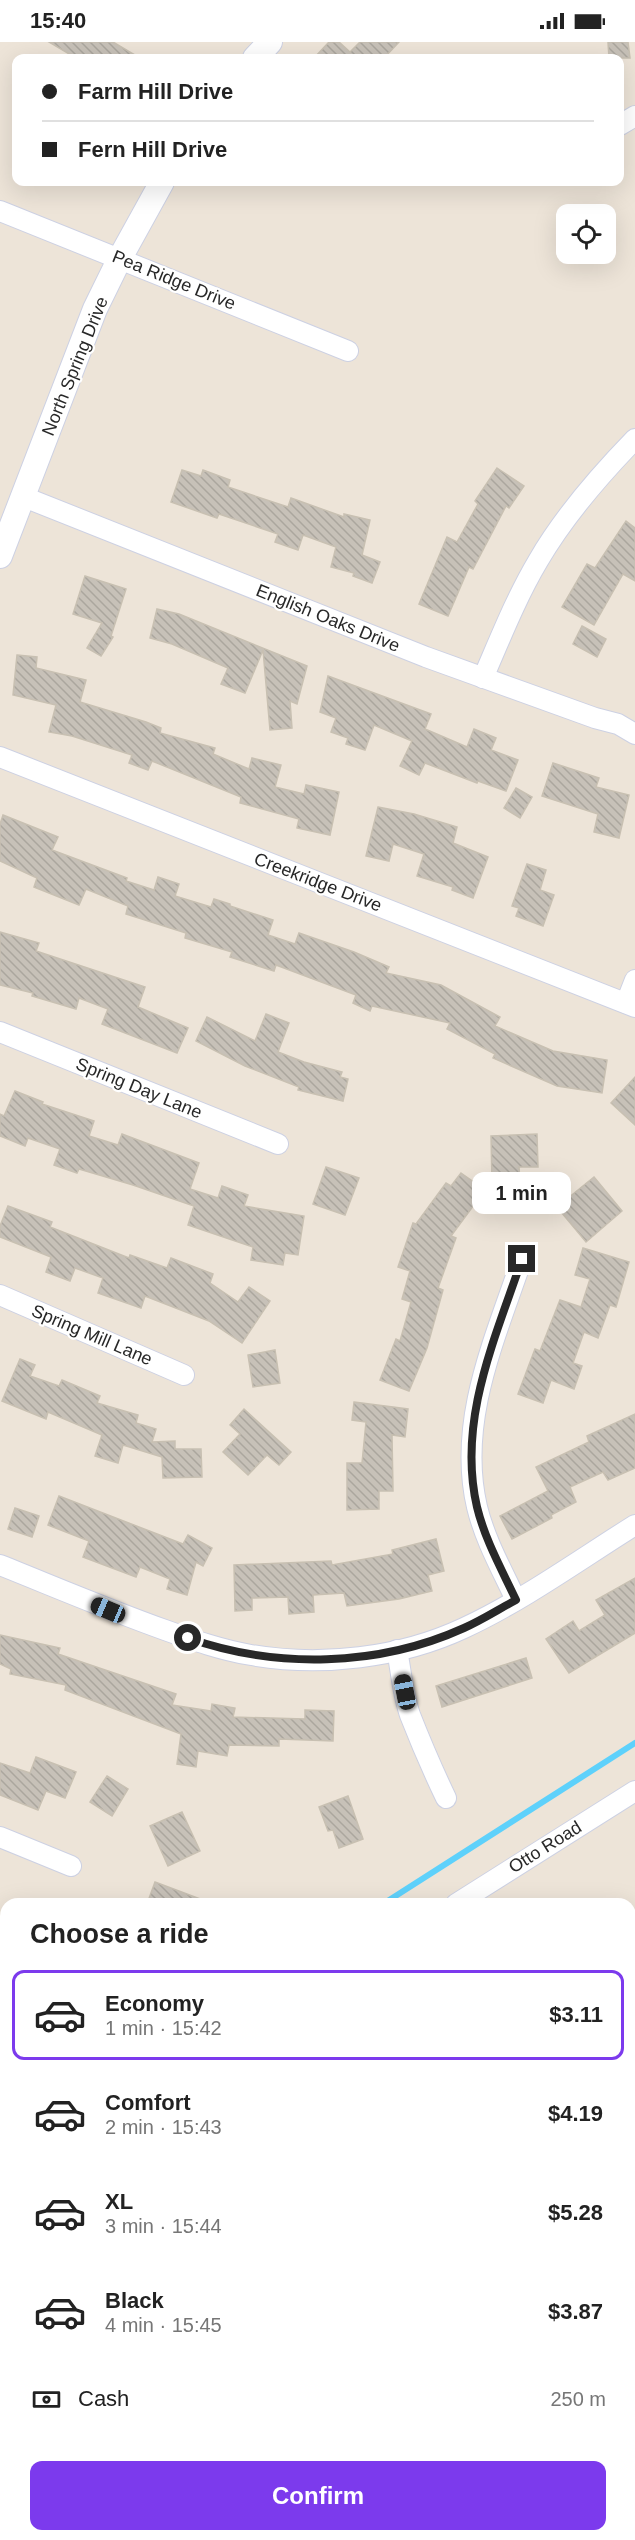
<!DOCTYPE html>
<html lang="en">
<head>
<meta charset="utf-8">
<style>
  :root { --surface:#fff; --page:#f6f6f6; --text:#222; --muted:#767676; --line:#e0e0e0; --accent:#7c3aed }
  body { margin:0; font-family:Helvetica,sans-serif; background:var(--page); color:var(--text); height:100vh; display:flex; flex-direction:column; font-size:22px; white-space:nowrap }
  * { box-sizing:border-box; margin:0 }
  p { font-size:20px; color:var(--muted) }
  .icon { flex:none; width:33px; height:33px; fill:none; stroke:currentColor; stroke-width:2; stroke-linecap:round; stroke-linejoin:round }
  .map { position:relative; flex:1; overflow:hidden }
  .details { position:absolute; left:0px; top:1856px; width:636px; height:644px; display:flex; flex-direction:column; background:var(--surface); border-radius:18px 18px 0 0; box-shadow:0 6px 24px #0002 }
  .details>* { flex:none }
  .hud { position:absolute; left:12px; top:12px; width:612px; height:132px; border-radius:12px; box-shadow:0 6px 24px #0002; display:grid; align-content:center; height:132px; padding:0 30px; background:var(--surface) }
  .fabs { position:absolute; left:556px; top:162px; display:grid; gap:12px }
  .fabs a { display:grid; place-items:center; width:60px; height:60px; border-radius:12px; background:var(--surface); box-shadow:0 6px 24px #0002; font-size:30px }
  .end { position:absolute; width:27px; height:27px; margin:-14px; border:8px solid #282828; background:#fff; box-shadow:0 0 0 3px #fff }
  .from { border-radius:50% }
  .bubble { position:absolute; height:42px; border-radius:12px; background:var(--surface); box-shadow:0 6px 24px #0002; font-size:20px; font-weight:700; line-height:42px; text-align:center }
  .car { position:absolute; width:18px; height:36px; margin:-18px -9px; border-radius:8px; box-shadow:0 0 4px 2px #0007; background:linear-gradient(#222 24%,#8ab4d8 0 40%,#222 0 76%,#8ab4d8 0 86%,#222 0) }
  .hud b { display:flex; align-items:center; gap:21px; height:57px; font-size:22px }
  .hud b+b { border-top:2px solid var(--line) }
  .hud i { width:15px; height:15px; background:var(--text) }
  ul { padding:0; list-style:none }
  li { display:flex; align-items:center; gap:18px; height:90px; margin:0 12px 9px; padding:0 18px; border:3px solid transparent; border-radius:12px }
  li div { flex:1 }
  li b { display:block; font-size:22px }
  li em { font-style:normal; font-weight:700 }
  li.active { border-color:var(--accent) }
  li>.icon { width:54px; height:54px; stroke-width:1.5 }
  h2 { padding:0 30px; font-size:27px; line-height:72px }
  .pay { display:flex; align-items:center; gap:15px; height:66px; padding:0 30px; font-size:22px }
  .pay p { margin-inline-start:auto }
  .cta { display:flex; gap:12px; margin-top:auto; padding:12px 30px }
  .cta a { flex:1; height:69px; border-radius:12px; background:var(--accent); color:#fff; font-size:24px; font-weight:700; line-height:69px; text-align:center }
  .status { display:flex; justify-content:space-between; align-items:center; height:42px; padding:0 30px; background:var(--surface); direction:ltr }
  .status svg { height:16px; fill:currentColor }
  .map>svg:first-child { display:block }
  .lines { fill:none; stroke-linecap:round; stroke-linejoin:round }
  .stream { stroke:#5ed1fb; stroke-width:6 }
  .building { fill:url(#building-back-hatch); stroke:#c8c0b2; stroke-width:1.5 }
  .minor-casing { stroke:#cdd1e3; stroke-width:22 }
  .tertiary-casing { stroke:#cdd1e3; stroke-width:26 }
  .minor { stroke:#fff; stroke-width:20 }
  .tertiary { stroke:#fff; stroke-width:24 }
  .route { stroke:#282828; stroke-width:8 }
  .labels { text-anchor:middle; stroke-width:4.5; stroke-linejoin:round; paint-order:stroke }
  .street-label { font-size:18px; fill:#282828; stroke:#fff }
</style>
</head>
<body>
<div class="status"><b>15:40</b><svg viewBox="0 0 49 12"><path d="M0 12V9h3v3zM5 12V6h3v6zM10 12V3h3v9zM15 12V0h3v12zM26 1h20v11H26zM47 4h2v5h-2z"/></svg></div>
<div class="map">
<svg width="635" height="2498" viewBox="0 0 635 2498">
  <defs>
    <pattern id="building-back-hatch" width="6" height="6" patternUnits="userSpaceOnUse" patternTransform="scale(1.5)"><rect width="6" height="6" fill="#c7c1b8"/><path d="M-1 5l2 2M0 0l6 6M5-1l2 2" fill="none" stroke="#aba69e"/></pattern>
  </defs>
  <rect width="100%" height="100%" fill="#ede4d8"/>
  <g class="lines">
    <g class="stream">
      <polyline points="383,1862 635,1701"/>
      <polyline points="0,2106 6,2103"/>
    </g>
  </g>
  <g class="building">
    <polygon points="49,0 113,0 140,16 76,16"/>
    <polygon points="329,0 339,0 350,10 360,0 399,0 384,16 314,16"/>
    <polygon points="608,0 628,0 630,16 609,16"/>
    <polygon points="497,426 524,444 509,466 506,464 473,527 469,525 448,574 419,562 447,495 457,500 478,462 475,459"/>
    <polygon points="182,428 201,434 203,428 230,438 228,445 288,465 291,456 344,475 344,472 370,478 362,513 380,520 372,541 353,534 354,531 331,525 336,505 303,493 298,508 275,500 278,492 219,472 217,476 171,460"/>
    <polygon points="626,479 635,486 635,539 623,532 594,583 562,565 587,522 595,526"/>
    <polygon points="85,534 126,547 111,594 113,595 101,614 87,606 102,581 73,572"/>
    <polygon points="157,567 179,572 307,624 297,662 290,659 292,686 270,688 263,608 245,651 221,642 228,626 172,602 150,596"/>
    <polygon points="582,584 606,597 597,615 573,602"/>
    <polygon points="17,613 37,615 36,626 86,638 80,660 146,680 161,686 160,691 215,706 213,712 249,727 252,716 281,723 275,745 304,752 306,743 339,750 330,793 297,786 299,777 240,761 241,755 152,719 148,728 129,721 132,713 72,694 49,690 56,663 13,653"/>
    <polygon points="328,634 431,672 425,687 467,705 474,687 496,696 491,708 518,718 506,749 478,739 477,741 425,721 419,733 400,724 412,699 374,683 365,708 346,702 348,696 331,690 336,676 320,670"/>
    <polygon points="553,721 599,736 596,745 629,753 619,796 594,790 598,772 542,754"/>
    <polygon points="516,746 532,755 520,776 504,766"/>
    <polygon points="378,765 414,772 457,785 453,801 488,815 473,856 452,848 453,845 417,834 424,812 393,802 389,819 366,814"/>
    <polygon points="3,773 58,795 52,808 127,836 126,839 154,848 158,835 179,842 175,854 211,865 214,857 230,862 230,864 273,878 268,893 295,902 299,891 354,910 389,925 386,931 441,943 500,975 495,984 553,1009 607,1018 602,1051 557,1044 493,1016 495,1012 447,987 450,981 372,964 370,969 353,961 356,953 276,923 274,929 230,915 232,910 185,896 186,891 126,872 128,864 86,847 79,863 34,845 37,836 0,819 0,782"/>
    <polygon points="527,822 546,828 540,848 554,853 543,884 516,874 519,866 512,864"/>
    <polygon points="0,890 39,901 36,909 145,945 138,965 188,986 177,1011 102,982 108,967 79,956 76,967 32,954 33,951 0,943"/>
    <polygon points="266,972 289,981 278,1010 304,1020 342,1030 340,1035 348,1037 343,1059 298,1048 299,1045 245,1024 196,999 207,975 255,999"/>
    <polygon points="635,1035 635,1083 611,1061"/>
    <polygon points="15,1049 43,1060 42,1062 94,1079 89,1094 118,1103 122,1092 199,1121 190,1147 218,1156 222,1144 248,1153 244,1164 304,1174 298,1213 285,1211 283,1223 251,1218 253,1205 188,1183 194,1164 133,1143 79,1127 77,1131 54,1123 60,1107 28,1096 25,1104 0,1094 0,1072 4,1074"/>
    <polygon points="537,1092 538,1125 519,1125 520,1140 492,1141 491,1094"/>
    <polygon points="326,1125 359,1136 345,1173 313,1162"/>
    <polygon points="461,1131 485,1148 451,1194 456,1196 438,1246 443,1248 427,1306 409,1349 380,1338 396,1297 400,1299 411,1260 402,1257 410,1229 398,1225 413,1181 416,1182 446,1141 451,1144"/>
    <polygon points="594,1135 622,1169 586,1200 557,1165"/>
    <polygon points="8,1164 52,1180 50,1185 129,1216 130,1213 167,1226 171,1216 213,1232 210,1241 238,1260 249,1245 270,1259 242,1301 209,1279 145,1254 141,1266 98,1251 103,1236 75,1226 70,1239 46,1230 51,1215 0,1195 0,1184"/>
    <polygon points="583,1206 629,1220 616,1265 610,1263 598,1296 584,1290 573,1321 582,1324 574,1347 551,1338 543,1361 518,1352 535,1307 540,1309 560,1258 581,1265 590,1237 575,1233"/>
    <polygon points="275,1308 280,1341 253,1345 248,1313"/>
    <polygon points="20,1317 35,1323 30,1334 59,1344 62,1338 100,1354 97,1361 138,1373 136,1381 156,1387 152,1400 175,1399 175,1407 201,1407 202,1435 163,1436 162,1415 123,1403 118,1421 95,1414 102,1393 48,1370 46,1377 2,1359"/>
    <polygon points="354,1360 408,1367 405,1395 392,1393 393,1449 379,1449 379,1467 347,1468 347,1421 362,1421 366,1380 352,1378"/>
    <polygon points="244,1367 291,1410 279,1423 267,1413 248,1433 223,1410 240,1392 230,1383"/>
    <polygon points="635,1372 635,1426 608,1438 603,1430 570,1445 576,1460 551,1473 552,1476 512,1497 500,1474 548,1449 536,1425 589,1400 587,1394"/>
    <polygon points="59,1454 183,1502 188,1493 212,1506 203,1524 196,1520 187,1553 167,1547 170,1537 140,1525 136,1535 83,1515 89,1499 48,1483"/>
    <polygon points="15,1466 39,1474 32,1495 8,1487"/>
    <polygon points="436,1497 444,1529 428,1533 432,1549 399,1557 347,1564 344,1551 313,1553 314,1570 289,1572 288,1555 252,1556 252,1568 235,1569 234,1523 331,1519 332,1523 393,1512 392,1508"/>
    <polygon points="635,1536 635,1591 569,1631 546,1597 573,1579 579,1589 605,1573 596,1558"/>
    <polygon points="0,1593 60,1606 58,1612 176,1652 172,1663 211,1669 212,1662 235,1666 233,1675 305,1677 305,1668 334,1669 333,1699 279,1697 279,1704 229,1703 227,1714 198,1709 196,1725 177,1722 181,1692 65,1648 66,1643 10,1632 11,1627 0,1622"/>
    <polygon points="526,1616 532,1636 442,1665 436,1644"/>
    <polygon points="36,1715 76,1730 65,1756 46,1749 38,1768 0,1753 0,1721 30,1731"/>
    <polygon points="107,1734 128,1747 112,1774 90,1760"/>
    <polygon points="348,1754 363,1797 339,1806 333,1788 328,1789 319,1765"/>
    <polygon points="182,1770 200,1809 168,1824 150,1784"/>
    <polygon points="155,1840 208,1860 207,1862 147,1862"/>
  </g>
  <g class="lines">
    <defs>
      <g id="minor">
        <polyline points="620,83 635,74"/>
        <polyline points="0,169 348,309"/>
        <polyline points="24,455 426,615 595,676 618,682 635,692"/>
        <path d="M483 636C500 597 516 556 538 519 564 474 599 434 635 397"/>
        <polyline points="0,715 635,965"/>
        <polyline points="626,961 635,938"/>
        <polyline points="0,990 278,1102"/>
        <polyline points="0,1253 184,1333"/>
        <path d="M0 1523C55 1545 109 1568 165 1588 193 1598 221 1608 251 1613 321 1625 400 1616 464 1586 524 1558 579 1518 635 1483"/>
        <path d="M516 1558C502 1528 485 1498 477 1465 457 1379 495 1297 522 1217"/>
        <path d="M397 1608C401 1629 403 1653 410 1673 421 1701 433 1729 446 1756"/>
        <polyline points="0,1795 71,1824"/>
        <polyline points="456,1862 635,1749"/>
        <polyline points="630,1961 635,1969"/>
        <polyline points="0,2152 6,2148"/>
        <polyline points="246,2493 249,2498"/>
        <polyline points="536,2493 539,2498"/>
      </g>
      <g id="tertiary">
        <polyline points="255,16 270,0"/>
        <polyline points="0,514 95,267 120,216 162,140"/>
      </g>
    </defs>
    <use href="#minor" class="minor-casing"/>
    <use href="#tertiary" class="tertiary-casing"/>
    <use href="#minor" class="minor"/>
    <use href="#tertiary" class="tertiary"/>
  </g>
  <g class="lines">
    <path class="route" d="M188 1596C276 1627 378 1625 464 1586 482 1578 499 1567 516 1558 502 1528 485 1498 477 1465 457 1379 495 1297 522 1217"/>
  </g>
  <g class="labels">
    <g class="street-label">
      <text transform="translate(174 238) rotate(22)" y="6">Pea Ridge Drive</text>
      <text transform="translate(75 324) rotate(-68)" y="6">North Spring Drive</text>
      <text transform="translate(328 576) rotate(22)" y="6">English Oaks Drive</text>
      <text transform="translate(318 840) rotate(21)" y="6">Creekridge Drive</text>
      <text transform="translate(139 1046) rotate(22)" y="6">Spring Day Lane</text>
      <text transform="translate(92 1293) rotate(23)" y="6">Spring Mill Lane</text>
      <text transform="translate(545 1805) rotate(-32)" y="6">Otto Road</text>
    </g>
  </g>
</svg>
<div class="fabs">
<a><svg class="icon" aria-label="locate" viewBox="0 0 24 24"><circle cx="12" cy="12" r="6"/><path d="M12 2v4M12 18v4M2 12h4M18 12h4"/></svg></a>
</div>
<i class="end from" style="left:188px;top:1596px"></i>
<i class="end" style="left:522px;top:1217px"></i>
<div class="bubble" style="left:472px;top:1130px;width:99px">1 min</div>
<i class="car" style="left:108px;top:1568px;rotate:293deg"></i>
<i class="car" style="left:405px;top:1650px;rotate:349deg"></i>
<div class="hud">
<b><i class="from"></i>Farm Hill Drive</b>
<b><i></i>Fern Hill Drive</b>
</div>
<section class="details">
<h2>Choose a ride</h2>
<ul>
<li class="active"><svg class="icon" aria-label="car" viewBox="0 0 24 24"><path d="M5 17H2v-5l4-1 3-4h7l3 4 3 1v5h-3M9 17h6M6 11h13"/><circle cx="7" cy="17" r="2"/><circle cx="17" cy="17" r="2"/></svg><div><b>Economy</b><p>1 min · 15:42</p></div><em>$3.11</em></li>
<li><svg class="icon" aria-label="car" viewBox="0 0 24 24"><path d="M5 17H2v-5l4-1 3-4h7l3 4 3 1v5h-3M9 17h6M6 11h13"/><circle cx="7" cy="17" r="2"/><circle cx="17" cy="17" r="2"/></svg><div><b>Comfort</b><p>2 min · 15:43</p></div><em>$4.19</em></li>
<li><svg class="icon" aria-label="car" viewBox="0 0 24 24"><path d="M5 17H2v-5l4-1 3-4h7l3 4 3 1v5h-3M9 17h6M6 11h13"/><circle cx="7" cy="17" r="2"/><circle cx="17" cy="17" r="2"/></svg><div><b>XL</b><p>3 min · 15:44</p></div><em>$5.28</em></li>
<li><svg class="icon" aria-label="car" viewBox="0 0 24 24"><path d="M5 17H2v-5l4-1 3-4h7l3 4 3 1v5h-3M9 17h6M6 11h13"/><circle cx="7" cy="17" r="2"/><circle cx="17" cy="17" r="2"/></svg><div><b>Black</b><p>4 min · 15:45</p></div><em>$3.87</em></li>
</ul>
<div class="pay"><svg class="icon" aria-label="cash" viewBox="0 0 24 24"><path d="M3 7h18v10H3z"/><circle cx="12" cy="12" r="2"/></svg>Cash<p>250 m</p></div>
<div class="cta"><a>Confirm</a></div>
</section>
</div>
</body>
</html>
